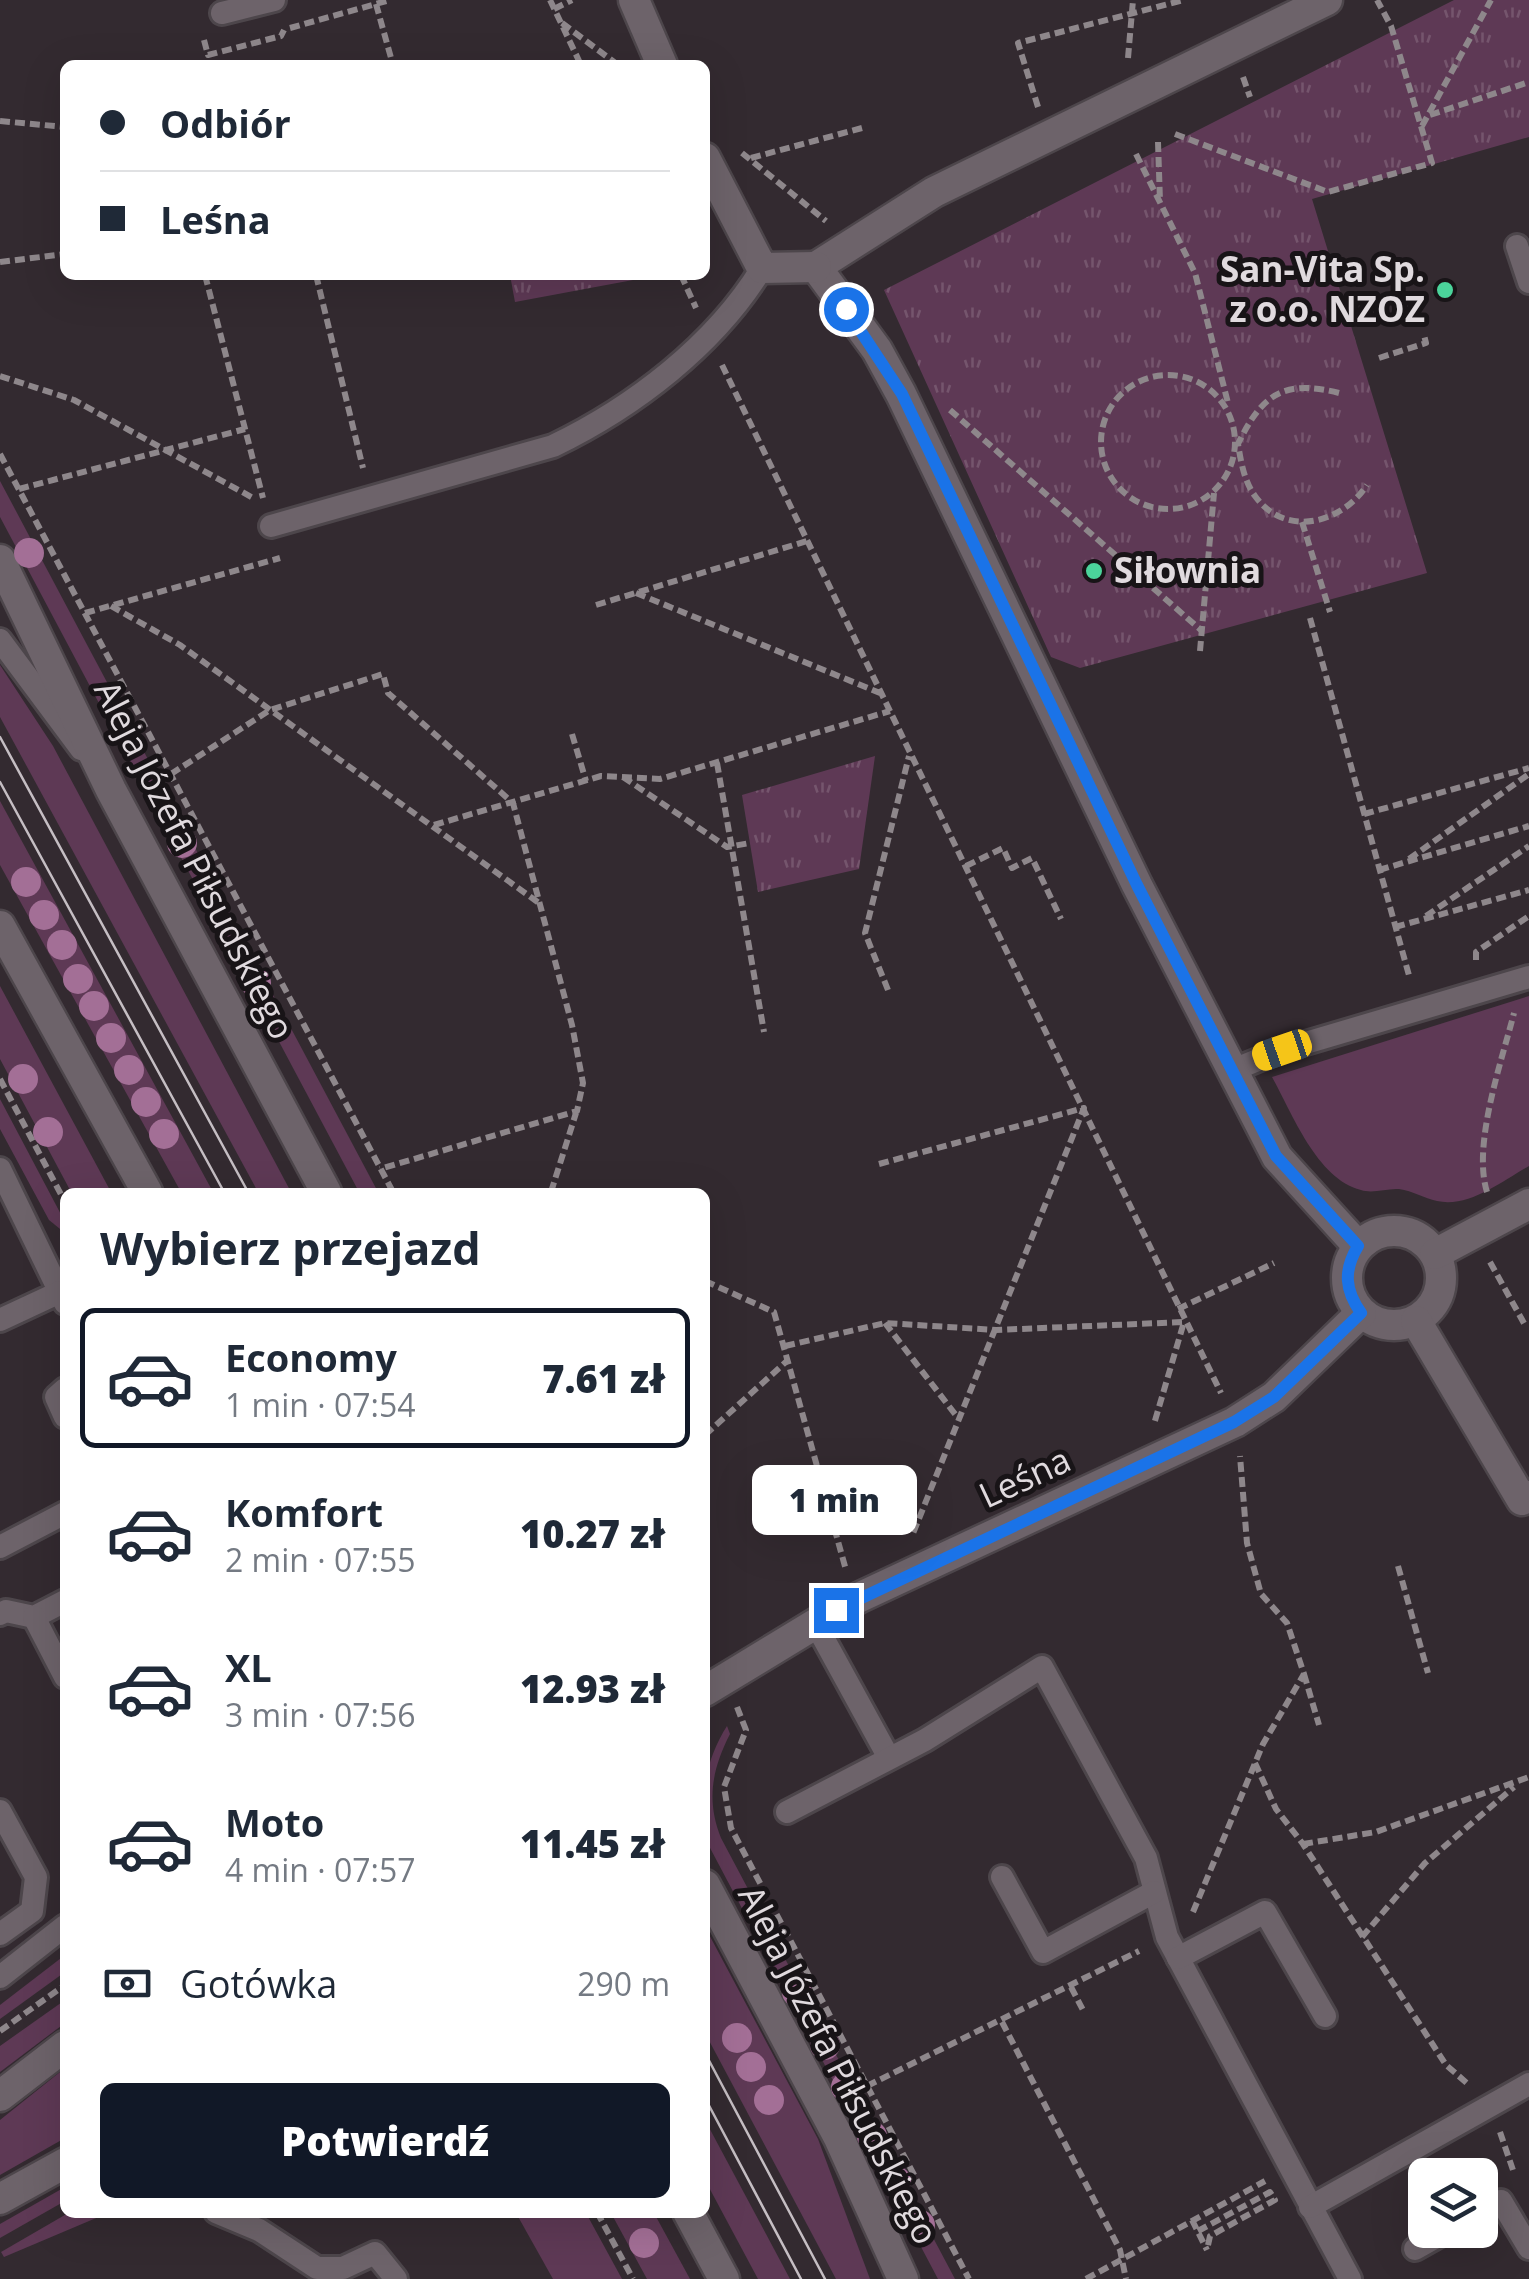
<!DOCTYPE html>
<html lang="pl">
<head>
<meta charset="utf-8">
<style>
  :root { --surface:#fff; --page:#f6f6f7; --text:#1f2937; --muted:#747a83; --line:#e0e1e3; --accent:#111827 }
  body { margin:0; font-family:"Open Sans",sans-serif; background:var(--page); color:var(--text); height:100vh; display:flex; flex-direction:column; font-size:38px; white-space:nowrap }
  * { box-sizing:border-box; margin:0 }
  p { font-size:32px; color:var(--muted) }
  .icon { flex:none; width:55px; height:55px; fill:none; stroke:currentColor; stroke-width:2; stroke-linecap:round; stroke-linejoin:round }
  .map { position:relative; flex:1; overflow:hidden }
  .sheet { position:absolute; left:60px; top:1188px; width:650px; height:1030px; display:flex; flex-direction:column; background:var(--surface); border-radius:15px; box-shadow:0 10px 40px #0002 }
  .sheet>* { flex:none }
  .guide { position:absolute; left:60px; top:60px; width:650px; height:220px; border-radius:15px; box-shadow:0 10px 40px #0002; display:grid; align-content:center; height:220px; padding:0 40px; background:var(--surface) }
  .fabs { position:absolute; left:1408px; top:2158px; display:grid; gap:20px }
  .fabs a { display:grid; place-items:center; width:90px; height:90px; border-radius:15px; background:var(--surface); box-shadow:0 10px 40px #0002; font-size:50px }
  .end { position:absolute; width:45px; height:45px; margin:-22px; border:12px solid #1a73e8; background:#fff; box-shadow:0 0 0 5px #fff }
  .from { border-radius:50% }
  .bubble { position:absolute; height:70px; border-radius:15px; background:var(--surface); box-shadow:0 10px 40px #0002; font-size:32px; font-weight:800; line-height:70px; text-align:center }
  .car { position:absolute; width:30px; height:60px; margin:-30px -15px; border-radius:12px; box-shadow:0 0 8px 2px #0007; background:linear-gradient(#f5c518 24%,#345 0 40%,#f5c518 0 76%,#345 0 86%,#f5c518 0) }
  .guide b { display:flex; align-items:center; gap:35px; height:95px; font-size:38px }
  .guide b+b { border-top:2px solid var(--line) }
  .guide i { width:25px; height:25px; background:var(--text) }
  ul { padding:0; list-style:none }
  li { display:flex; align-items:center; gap:30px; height:140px; margin:0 20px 15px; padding:0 20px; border:5px solid transparent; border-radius:15px }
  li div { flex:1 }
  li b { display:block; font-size:38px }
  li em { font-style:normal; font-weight:800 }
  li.selected { border-color:var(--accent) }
  li>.icon { width:90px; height:90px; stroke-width:1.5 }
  h2 { padding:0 40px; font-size:45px; line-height:120px }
  .pay { display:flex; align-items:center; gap:25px; height:110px; padding:0 40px; font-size:38px }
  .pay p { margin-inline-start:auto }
  .cta { display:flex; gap:20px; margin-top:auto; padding:20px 40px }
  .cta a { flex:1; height:115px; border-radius:15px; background:var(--accent); color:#fff; font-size:40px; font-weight:800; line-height:115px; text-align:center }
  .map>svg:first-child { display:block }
  .grass { fill:#5e3955 }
  .park { fill:url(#park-tufts) }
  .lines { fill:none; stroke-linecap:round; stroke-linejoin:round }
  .service-casing { stroke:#4d464b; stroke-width:28 }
  .minor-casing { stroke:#4d464b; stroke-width:35 }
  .tertiary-casing { stroke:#4d464b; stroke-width:35 }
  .path { stroke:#8e878b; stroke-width:6; stroke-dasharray:10 5; stroke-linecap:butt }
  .service { stroke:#6d636a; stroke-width:22 }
  .minor { stroke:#6d636a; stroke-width:30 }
  .tertiary { stroke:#6d636a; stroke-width:30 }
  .tram { stroke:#c5bec3; stroke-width:2.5 }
  .tree { fill:#a36f96 }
  .route { stroke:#1a73e8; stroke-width:12 }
  .poi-dot { fill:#4bd49b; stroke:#181417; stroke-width:4 }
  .labels { text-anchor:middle; stroke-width:10; stroke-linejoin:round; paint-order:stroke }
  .poi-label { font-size:35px; font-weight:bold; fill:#e0dade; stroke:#181417; text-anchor:end }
  .street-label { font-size:35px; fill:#e0dade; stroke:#181417 }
</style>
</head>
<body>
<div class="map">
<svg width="1529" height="2279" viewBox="0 0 1529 2279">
  <defs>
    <pattern id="park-tufts" width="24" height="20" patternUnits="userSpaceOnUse" patternTransform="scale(2.5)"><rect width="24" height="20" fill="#5e3955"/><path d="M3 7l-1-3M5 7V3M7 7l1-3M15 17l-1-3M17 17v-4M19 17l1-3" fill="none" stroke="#75556d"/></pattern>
  </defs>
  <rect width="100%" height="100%" fill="#332a30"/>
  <g class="grass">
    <polygon points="0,481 378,1192 359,1192 0,517"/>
    <polygon points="0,665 53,746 291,1192 258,1192 0,717"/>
    <polygon points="0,801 213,1192 181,1192 0,865"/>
    <polygon points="0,986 111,1192 70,1190 0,1059"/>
    <path d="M1529 996V1166C1502 1181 1469 1208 1437 1201 1424 1198 1413 1191 1399 1189 1387 1188 1373 1194 1361 1190 1317 1179 1292 1113 1272 1077Z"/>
    <polygon points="0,1099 65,1222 65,1233 49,1220 0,1129"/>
    <path d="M727 1726 730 1734C712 1769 706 1801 721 1838L955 2279H938L709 1846C696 1807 705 1760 727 1726Z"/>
    <polygon points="705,1927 818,2139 870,2279 836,2279 705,2033"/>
    <polygon points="65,1955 65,1972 0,2019 0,2005"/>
    <polygon points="65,2000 65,2023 0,2072 0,2046"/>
    <polygon points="65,2068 65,2138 0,2175 0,2120"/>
    <polygon points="705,2120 790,2279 758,2279 705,2180"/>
    <polygon points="65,2187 65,2201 0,2238 0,2224"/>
    <polygon points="70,2212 108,2213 4,2257 1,2252"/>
    <polygon points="516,2213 586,2213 622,2279 553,2279"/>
    <polygon points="611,2213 654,2213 690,2279 647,2279"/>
  </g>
  <g class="park">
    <polygon points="1454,0 1529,0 1529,137 1312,199 1427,573 1080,668 1051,657 884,290"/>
    <polygon points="510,275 632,275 633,280 515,302"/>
    <polygon points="875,756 859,869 758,892 742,795"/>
  </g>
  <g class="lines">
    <defs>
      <g id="service">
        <polyline points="222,13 274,0"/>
        <polyline points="1517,246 1529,282"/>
        <path d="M271 526 553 446C634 407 715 345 762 268"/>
        <polyline points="0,640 81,749"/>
        <polyline points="1231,1071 1282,1050 1529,977"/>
        <polyline points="0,1169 65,1303"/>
        <polyline points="0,1320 60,1292"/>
        <polyline points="65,1389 56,1397 65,1417"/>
        <polyline points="0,1547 65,1513"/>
        <polyline points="0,1614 6,1611 34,1617 65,1601"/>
        <polyline points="34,1617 65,1677"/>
        <polyline points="815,1623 889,1758"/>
        <polyline points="0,1811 36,1877 32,1911 0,1934"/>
        <polyline points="787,1812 925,1740 1042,1667 1146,1858 1167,1937 1350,2279"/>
        <polyline points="1002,1877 1043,1952 1154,1892"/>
        <polyline points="1178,1958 1265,1912 1325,2016"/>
        <polyline points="0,1977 65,1926"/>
        <polyline points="1310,2207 1529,2084"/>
        <polyline points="216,2212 259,2230 317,2268 343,2268 375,2253 396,2279"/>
        <polyline points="1480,2213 1501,2201 1529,2248"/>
        <polyline points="1415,2249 1449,2230"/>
      </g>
      <g id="minor">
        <polyline points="634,0 662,65"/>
        <polyline points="1327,0 934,192 816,267 877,350 901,394 1137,885 1277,1157 1358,1246"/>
        <polyline points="705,158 762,268 816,267"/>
        <circle cx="1394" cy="1278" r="47"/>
        <polyline points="1435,1254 1529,1204"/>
        <polyline points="1416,1321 1522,1500 1529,1496"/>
        <polyline points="705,1691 858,1598 1235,1422 1274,1397 1361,1313"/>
        <polyline points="0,2096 65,2046"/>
        <polyline points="0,2199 65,2163"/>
      </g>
      <g id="tertiary">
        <polyline points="0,560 111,790 326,1192"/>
        <polyline points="0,926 147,1192"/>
        <polyline points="705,1885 839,2138 903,2279"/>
        <polyline points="688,2212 724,2279"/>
      </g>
    </defs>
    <use href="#service" class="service-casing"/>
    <use href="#minor" class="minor-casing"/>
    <use href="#tertiary" class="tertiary-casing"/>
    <g class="path">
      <polyline points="550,0 581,65"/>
      <polyline points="376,4 393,65"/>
      <polyline points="554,9 572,0"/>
      <polyline points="562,23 618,65"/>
      <polyline points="290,28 390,0"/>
      <polyline points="204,40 208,55 281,36 284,30"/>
      <polyline points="1128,58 1133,0"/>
      <polyline points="1243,77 1250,97"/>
      <polyline points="1038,107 1018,43 1184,0"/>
      <polyline points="1430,115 1529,82"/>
      <polyline points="0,121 65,127"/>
      <polyline points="1422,126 1491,0"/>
      <polyline points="1175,134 1328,192 1432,163 1391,26 1377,0"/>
      <polyline points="1158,142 1160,201"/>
      <polyline points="742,153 826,221"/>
      <polyline points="1136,154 1195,273 1228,403"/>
      <polyline points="751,158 862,128"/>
      <polyline points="0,262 65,254"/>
      <polyline points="205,275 263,498"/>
      <polyline points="316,275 363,468"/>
      <polyline points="681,275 696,308"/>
      <polyline points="1379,358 1426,343 1424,335"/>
      <polyline points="722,365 1221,1393"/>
      <circle cx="1168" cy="442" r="67"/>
      <polyline points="0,376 74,400 255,499"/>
      <path d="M1339 393C1284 379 1262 394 1238 444 1241 462 1244 481 1255 496 1286 539 1342 523 1367 485"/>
      <polyline points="950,410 1202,631"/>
      <polyline points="0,454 393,1192"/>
      <polyline points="19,489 245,429"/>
      <polyline points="1302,522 1330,612"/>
      <polyline points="636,593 880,693"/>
      <polyline points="596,605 807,541"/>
      <polyline points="111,606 180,645 539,903"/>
      <polyline points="85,613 280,558"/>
      <polyline points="1310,618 1410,979"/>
      <polyline points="1200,651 1214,493"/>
      <polyline points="572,734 586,781"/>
      <polyline points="717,763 764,1032"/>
      <polyline points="171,774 270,710 383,674 388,693 513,803 572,1025 583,1083 577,1111 380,1169"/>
      <polyline points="623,777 727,847 750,843"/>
      <polyline points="1364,814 1529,768"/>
      <polyline points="434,825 601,776 660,779 890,711"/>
      <polyline points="1409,859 1529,774"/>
      <polyline points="966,866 1003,848 1012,868 1032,858 1061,919"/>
      <polyline points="1379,870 1529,826"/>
      <polyline points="1426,916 1529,846"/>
      <polyline points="1395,927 1529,890"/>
      <polyline points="1476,960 1476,952 1529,916"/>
      <polyline points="888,990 865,933 909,756"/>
      <polyline points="0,1079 65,1202"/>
      <polyline points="879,1164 1084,1108 912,1536"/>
      <polyline points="551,1192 576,1113"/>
      <path d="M1487 1192C1472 1145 1502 1060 1514 1013"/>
      <polyline points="1490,1262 1525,1325"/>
      <polyline points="705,1281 774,1312 846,1570"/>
      <polyline points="1178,1309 1274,1263"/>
      <polyline points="885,1323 958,1418"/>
      <polyline points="785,1346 885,1323 996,1330 1184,1322 1154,1424"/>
      <polyline points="705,1435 788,1360"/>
      <polyline points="1398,1566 1428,1673"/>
      <polyline points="1304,1674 1319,1725"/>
      <polyline points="737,1707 746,1730 724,1787 731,1828 969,2279"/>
      <polyline points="1255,1763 1276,1809 1303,1844 1446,2065 1468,2084"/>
      <polyline points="1303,1844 1376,1832 1529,1777"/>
      <polyline points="1193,1912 1263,1744 1304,1674 1287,1623 1261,1594 1247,1543 1240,1456"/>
      <polyline points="1362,1937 1425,1863 1514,1787"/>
      <polyline points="1071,1987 1084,2012"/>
      <polyline points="1002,2022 1120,2250 1126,2279"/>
      <polyline points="0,2031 65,1985"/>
      <polyline points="867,2086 1139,1951"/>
      <polyline points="1500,2132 1514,2173"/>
      <polyline points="597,2212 633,2279"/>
      <polyline points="1192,2220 1207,2250"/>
      <polyline points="1198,2231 1270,2192 1275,2200 1210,2236 1207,2250"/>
      <polyline points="1086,2279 1265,2181"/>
    </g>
    <use href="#service" class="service"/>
    <use href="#minor" class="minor"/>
    <use href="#tertiary" class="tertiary"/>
    <g class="tram">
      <polyline points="0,737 248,1192"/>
      <polyline points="0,782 224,1192"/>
      <polyline points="705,2053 825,2279"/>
      <polyline points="705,2098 801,2279"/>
    </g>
  </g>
  <g class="tree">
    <circle cx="29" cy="553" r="15"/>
    <circle cx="182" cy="843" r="15"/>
    <circle cx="26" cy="882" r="15"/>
    <circle cx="44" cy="915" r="15"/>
    <circle cx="62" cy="945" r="15"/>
    <circle cx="78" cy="979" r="15"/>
    <circle cx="256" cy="983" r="15"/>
    <circle cx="94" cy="1006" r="15"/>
    <circle cx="111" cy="1038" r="15"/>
    <circle cx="129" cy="1070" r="15"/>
    <circle cx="23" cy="1079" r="15"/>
    <circle cx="146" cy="1102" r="15"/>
    <circle cx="48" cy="1132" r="15"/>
    <circle cx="164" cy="1134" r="15"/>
    <circle cx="797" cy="1992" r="15"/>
    <circle cx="737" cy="2038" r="15"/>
    <circle cx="825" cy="2045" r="15"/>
    <circle cx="751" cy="2067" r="15"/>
    <circle cx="846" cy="2087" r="15"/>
    <circle cx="769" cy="2100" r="15"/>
    <circle cx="872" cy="2136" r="15"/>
    <circle cx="896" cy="2181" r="15"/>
    <circle cx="920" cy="2225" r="15"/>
    <circle cx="644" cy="2243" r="15"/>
  </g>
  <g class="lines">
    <path class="route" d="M836 1610 1234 1422 1274 1397 1361 1313C1345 1290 1343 1271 1358 1246L1276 1156 1137 885 902 394 846 309"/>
  </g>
  <g class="poi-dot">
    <circle cx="1445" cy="290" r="10"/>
    <circle cx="1094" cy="571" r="10"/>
  </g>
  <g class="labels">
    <g class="poi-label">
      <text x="1425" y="282">San-Vita Sp.<tspan x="1425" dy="40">z o.o. NZOZ</tspan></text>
      <text x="1114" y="583" text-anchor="start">Siłownia</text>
    </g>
    <g class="street-label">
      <text transform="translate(194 860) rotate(63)" y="12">Aleja Józefa Piłsudskiego</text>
      <text transform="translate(1025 1478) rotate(-25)" y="12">Leśna</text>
      <text transform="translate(838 2065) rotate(63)" y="12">Aleja Józefa Piłsudskiego</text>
    </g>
  </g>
</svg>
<div class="fabs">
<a><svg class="icon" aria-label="layers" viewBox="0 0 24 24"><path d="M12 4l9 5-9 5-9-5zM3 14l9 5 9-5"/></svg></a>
</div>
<i class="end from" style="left:846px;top:309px"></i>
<i class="end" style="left:836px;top:1610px"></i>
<div class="bubble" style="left:752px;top:1465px;width:165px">1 min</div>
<i class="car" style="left:1282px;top:1050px;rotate:251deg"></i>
<div class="guide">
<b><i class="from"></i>Odbiór</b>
<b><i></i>Leśna</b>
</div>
<section class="sheet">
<h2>Wybierz przejazd</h2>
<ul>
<li class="selected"><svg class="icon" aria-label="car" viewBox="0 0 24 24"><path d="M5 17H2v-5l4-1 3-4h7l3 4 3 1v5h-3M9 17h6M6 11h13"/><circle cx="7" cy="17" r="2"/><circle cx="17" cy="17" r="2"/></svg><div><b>Economy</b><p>1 min · 07:54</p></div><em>7.61 zł</em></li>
<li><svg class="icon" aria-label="car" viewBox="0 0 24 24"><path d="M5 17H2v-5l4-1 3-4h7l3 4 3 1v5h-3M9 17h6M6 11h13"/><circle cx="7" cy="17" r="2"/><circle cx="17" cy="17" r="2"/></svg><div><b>Komfort</b><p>2 min · 07:55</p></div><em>10.27 zł</em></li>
<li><svg class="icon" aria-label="car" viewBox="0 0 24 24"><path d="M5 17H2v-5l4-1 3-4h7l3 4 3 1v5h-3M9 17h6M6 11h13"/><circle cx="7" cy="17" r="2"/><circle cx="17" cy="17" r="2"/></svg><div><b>XL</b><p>3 min · 07:56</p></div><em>12.93 zł</em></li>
<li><svg class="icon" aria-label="car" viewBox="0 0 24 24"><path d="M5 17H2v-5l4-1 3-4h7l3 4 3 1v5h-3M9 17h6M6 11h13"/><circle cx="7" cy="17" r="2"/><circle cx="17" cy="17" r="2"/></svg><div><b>Moto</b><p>4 min · 07:57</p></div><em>11.45 zł</em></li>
</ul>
<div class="pay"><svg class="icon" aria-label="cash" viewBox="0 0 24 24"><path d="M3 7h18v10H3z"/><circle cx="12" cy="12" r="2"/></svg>Gotówka<p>290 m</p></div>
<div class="cta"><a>Potwierdź</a></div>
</section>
</div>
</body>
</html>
